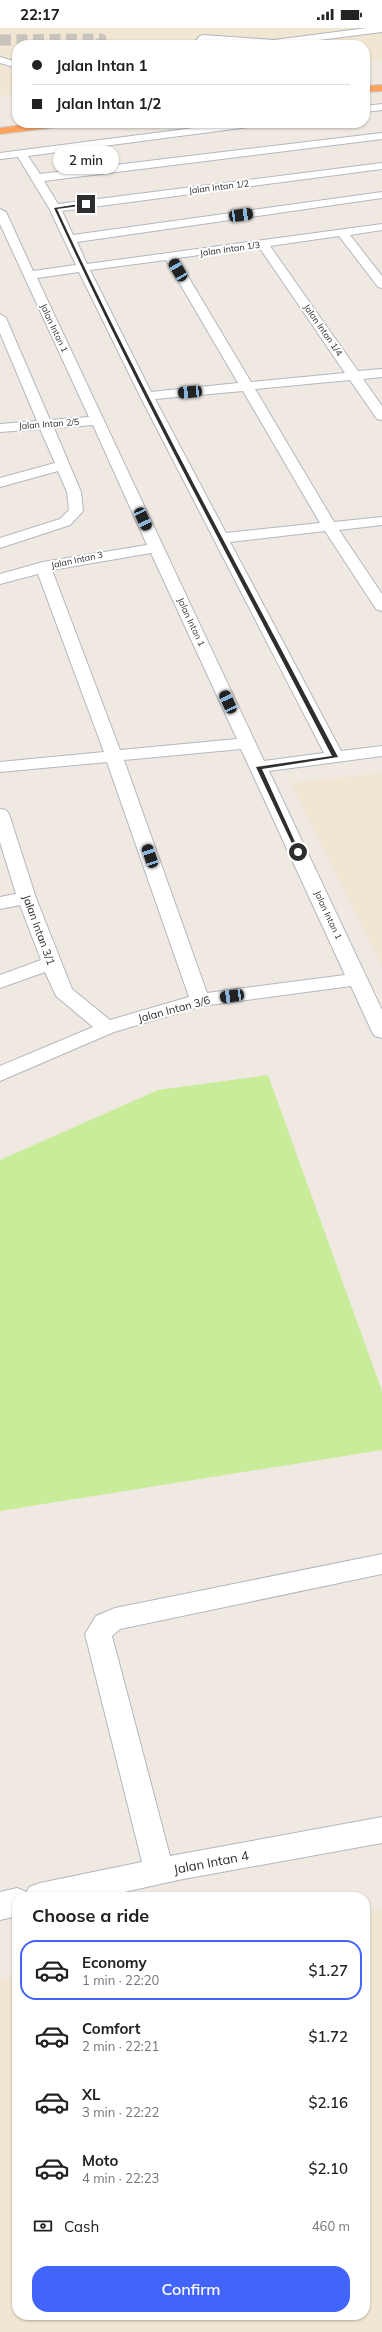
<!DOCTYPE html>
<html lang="en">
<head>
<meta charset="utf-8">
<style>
  :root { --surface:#fff; --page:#f6f6f6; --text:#222; --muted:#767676; --line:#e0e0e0; --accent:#4264fb }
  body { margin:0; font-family:Mulish,sans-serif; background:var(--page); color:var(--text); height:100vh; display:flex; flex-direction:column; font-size:15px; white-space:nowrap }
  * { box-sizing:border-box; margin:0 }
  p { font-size:13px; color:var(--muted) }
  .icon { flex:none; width:22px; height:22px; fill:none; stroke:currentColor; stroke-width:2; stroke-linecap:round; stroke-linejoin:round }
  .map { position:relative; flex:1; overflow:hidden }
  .sheet { position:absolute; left:12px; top:1864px; width:358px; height:428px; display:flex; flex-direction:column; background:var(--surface); border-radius:16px; box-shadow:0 1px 3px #0004 }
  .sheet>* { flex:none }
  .banner { position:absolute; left:12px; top:12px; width:358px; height:88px; border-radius:16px; box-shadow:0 1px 3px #0004; display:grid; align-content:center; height:88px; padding:0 20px; background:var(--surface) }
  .end { position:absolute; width:18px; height:18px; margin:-9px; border:5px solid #2e2e2e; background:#fff; box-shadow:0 0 0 2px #fff }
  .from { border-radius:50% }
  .bubble { position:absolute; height:28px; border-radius:14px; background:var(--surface); box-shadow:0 1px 3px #0004; font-size:13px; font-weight:600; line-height:28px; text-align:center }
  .car { position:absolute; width:12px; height:24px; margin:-12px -6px; border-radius:5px; box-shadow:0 0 3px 1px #0007; background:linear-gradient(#222 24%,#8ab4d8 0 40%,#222 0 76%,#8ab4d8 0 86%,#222 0) }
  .banner b { display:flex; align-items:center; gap:14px; height:38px; font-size:15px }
  .banner b+b { border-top:1px solid var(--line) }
  .banner i { width:10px; height:10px; background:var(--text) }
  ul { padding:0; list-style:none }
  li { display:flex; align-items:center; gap:12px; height:60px; margin:0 8px 6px; padding:0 12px; border:2px solid transparent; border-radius:16px }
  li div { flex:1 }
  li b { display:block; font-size:15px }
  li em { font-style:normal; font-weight:600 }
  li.current { border-color:var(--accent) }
  li>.icon { width:36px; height:36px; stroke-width:1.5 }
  h2 { padding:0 20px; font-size:18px; line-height:48px }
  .pay { display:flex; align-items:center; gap:10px; height:44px; padding:0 20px; font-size:15px }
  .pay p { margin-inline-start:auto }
  .cta { display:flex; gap:8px; margin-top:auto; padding:8px 20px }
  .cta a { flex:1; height:46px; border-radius:16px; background:var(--accent); color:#fff; font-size:16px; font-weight:600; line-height:46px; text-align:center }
  .status { display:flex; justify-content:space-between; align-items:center; height:28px; padding:0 20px; background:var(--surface); direction:ltr }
  .status svg { height:11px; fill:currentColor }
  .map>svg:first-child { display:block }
  .education { fill:#f0e6d1 }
  .pitch { fill:#c9ec9a }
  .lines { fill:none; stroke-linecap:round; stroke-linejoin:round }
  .minor-tunnel { stroke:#c8c4bd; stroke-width:11; stroke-dasharray:11 5.5; stroke-linecap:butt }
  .minor-casing { stroke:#b4b7c1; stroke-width:2 }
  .highway-casing { stroke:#c9c9c9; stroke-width:2 }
  .minor { fill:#fff; fill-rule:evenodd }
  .highway { fill:#ffa35c; fill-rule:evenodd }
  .route { fill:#2e2e2e }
  .labels { text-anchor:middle; stroke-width:4; stroke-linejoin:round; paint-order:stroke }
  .far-street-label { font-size:9px; fill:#2e2e2e; stroke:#fff }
  .street-label { font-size:11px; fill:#2e2e2e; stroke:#fff }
  .near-street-label { font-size:13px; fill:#2e2e2e; stroke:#fff }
</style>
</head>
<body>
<div class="status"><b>22:17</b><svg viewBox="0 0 49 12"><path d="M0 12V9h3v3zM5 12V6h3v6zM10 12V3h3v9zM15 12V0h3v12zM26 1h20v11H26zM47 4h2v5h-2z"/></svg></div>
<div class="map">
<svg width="382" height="2304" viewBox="0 0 382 2304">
  <rect width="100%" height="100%" fill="#efe9e1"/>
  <g class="education">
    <polygon points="0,0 382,0 382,32 365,32 365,17 17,17 17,66 0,68"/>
    <polygon points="382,745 382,938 291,755"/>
    <polygon points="382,1881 382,2304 0,2304 0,1952 17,1948 17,2287 365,2287 365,1884"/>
  </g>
  <polygon class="pitch" points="268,1047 382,1363 382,1422 0,1483 0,1132 158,1062"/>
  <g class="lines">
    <polyline class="minor-tunnel" points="0,12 101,11 101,15 97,17"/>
    <defs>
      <g id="minor">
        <polygon points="367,0 382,0 382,4 279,17 207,13 202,17 192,17 200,8 203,7 274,12"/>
        <polygon points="0,29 17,34 17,40 0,35"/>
        <polygon points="382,76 382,82 365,84 365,78"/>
        <path d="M232 95H261L256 98 28 128 40 146 382 105V111L44 153 58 176 382 135V141L62 183 73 207 382 164V170L77 214 87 236 382 196V202L350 207 382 248V260L378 259 339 208 270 218 358 343 382 341V349L363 351 382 378V392L377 391 350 352 255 361 334 494 382 489V497L339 502 382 566V583L376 581 325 503 230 514 341 723 382 718V728L269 743 382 982V1010L375 1008 372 1004 351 958 202 978 114 1004 0 1053V1038L93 999 56 968 45 944 0 960V947L41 932 20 877 0 881V869L16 866 0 814V781L6 782 9 786 36 870 72 961 110 992 189 969 107 734 0 744V734L104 724 38 546 0 556V546L43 534 147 517 93 397 54 400 81 464 83 483 70 497 0 520V510L60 491 69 482 67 464 58 443 0 459V450L55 435 40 401 0 404V396L37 393 0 305V286L6 290 50 392 89 389 0 196V181L6 184 33 243 76 237 49 180 18 129 0 131V125ZM259 219 345 345 251 354 177 230ZM166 232 238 355 151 364 90 242ZM79 244 140 368 324 725 264 733 37 250ZM243 363 320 495 226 505 155 371ZM151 525 237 711 120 722 52 542ZM241 721 345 947 207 965 124 732Z"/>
        <polygon points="382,1526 382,1546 120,1601 112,1608 170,1828 382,1789 382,1815 178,1852 102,1869 17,1869 17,1888 0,1892 0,1864 17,1860 27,1864 29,1859 40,1855 142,1834 85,1606 96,1588 115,1580"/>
      </g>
      <g id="highway">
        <polygon points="382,57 382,63 365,64 365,58"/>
        <polygon points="39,95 70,95 65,98 0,106 0,100"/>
      </g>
    </defs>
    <use href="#minor" class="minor-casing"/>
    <use href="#highway" class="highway-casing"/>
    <use href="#minor" class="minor"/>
    <use href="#highway" class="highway"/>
  </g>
  <path class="route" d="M86 175 87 177 57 181C143 367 243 547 338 729L262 741 300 825 296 824 256 739 332 728C238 546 139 366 54 180Z"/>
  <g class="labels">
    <g class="far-street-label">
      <text transform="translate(219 159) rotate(-7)" y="3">Jalan Intan 1/2</text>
      <text transform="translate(230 221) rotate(-8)" y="3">Jalan Intan 1/3</text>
      <text transform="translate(54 300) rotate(65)" y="3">Jalan Intan 1</text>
      <text transform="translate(323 302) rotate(55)" y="3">Jalan Intan 1/4</text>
      <text transform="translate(49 396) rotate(-4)" y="3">Jalan Intan 2/5</text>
      <text transform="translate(77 532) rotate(-12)" y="3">Jalan Intan 3</text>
      <text transform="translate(191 594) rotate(65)" y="3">Jalan Intan 1</text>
      <text transform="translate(328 887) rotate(65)" y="3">Jalan Intan 1</text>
    </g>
    <g class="street-label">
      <text transform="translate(39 902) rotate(70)" y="4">Jalan Intan 3/1</text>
      <text transform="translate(174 981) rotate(-15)" y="4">Jalan Intan 3/6</text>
    </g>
    <g class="near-street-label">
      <text transform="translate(211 1834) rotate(-11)" y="5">Jalan Intan 4</text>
    </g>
  </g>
</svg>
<i class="end from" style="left:298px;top:824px"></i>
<i class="end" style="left:86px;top:176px"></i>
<div class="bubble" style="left:53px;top:118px;width:66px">2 min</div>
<i class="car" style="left:241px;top:187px;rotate:82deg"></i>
<i class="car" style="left:178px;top:242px;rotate:330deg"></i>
<i class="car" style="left:190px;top:364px;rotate:265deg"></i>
<i class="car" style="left:143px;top:491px;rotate:155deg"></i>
<i class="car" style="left:228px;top:674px;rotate:335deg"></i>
<i class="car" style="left:150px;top:828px;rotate:341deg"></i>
<i class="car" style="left:232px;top:968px;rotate:262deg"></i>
<div class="banner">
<b><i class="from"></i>Jalan Intan 1</b>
<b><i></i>Jalan Intan 1/2</b>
</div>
<section class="sheet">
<h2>Choose a ride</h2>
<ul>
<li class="current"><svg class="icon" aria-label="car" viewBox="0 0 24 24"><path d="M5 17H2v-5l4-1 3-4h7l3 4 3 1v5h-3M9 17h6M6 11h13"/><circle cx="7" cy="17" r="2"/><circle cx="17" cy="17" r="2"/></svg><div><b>Economy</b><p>1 min · 22:20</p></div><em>$1.27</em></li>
<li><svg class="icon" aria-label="car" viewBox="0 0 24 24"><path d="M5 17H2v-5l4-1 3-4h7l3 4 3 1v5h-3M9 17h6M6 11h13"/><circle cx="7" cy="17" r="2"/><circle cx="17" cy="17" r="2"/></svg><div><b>Comfort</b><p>2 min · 22:21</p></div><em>$1.72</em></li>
<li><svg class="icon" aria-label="car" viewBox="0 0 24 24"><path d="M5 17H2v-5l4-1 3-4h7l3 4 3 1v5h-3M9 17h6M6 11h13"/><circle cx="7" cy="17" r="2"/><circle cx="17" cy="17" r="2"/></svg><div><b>XL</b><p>3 min · 22:22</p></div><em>$2.16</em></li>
<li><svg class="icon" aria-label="car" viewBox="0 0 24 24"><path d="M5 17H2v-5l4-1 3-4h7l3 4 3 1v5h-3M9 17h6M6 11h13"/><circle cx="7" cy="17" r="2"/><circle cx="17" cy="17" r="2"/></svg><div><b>Moto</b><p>4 min · 22:23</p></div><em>$2.10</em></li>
</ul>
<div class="pay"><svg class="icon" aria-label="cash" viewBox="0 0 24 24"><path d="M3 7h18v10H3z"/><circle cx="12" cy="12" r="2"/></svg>Cash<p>460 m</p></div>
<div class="cta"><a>Confirm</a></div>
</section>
</div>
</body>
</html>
